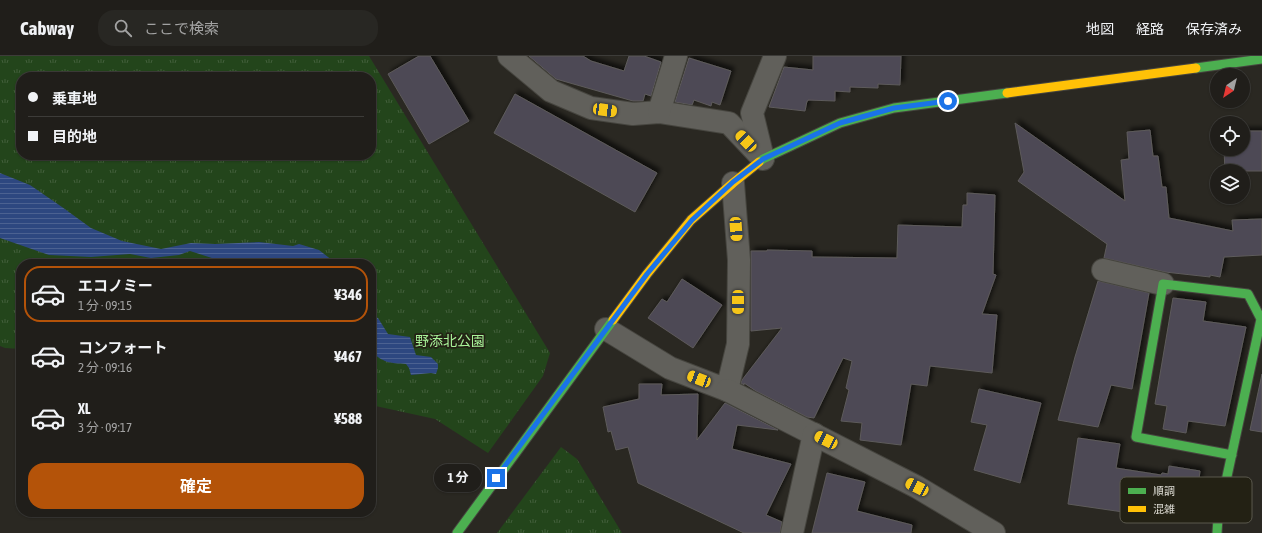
<!DOCTYPE html>
<html lang="ja">
<head>
<meta charset="utf-8">
<style>
  :root { --surface:#201e1a; --page:#282723; --text:#f1f3f6; --muted:#a2a2a2; --line:#3d3c39; --accent:#b45309 }
  body { margin:0; font-family:"Asap Condensed","Noto Sans JP",sans-serif; background:var(--page); color:var(--text); height:100vh; display:flex; flex-direction:column; font-size:15px; white-space:nowrap }
  * { box-sizing:border-box; margin:0 }
  p { font-size:13px; color:var(--muted) }
  .icon { flex:none; width:22px; height:22px; fill:none; stroke:currentColor; stroke-width:2; stroke-linecap:round; stroke-linejoin:round }
  .map { position:relative; flex:1; overflow:hidden }
  .side { position:absolute; left:16px; top:203px; width:360px; height:258px; display:flex; flex-direction:column; background:var(--surface); border-radius:16px; box-shadow:0 1px 3px #0004,0 0 0 1px var(--line) }
  .side>* { flex:none }
  .hud { position:absolute; left:16px; top:16px; width:360px; height:88px; border-radius:16px; box-shadow:0 1px 3px #0004,0 0 0 1px var(--line); display:grid; align-content:center; height:88px; padding:0 12px; background:var(--surface) }
  .needle { width:26px; rotate:215deg }
  .controls { position:absolute; left:1210px; top:12px; display:grid; gap:8px }
  .controls a { display:grid; place-items:center; width:40px; height:40px; border-radius:50%; background:var(--surface); box-shadow:0 1px 3px #0004,0 0 0 1px var(--line); font-size:20px }
  .end { position:absolute; width:18px; height:18px; margin:-9px; border:5px solid #1a73e8; background:#fff; box-shadow:0 0 0 2px #fff }
  .from { border-radius:50% }
  .bubble { position:absolute; height:28px; border-radius:14px; background:var(--surface); box-shadow:0 1px 3px #0004,0 0 0 1px var(--line); font-size:13px; font-weight:700; line-height:28px; text-align:center }
  .car { position:absolute; width:12px; height:24px; margin:-12px -6px; border-radius:5px; box-shadow:0 0 3px 1px #0007; background:linear-gradient(#f5c518 24%,#345 0 40%,#f5c518 0 76%,#345 0 86%,#f5c518 0) }
  .hud b { display:flex; align-items:center; gap:14px; height:38px; font-size:15px }
  .hud b+b { border-top:1px solid var(--line) }
  .hud i { width:10px; height:10px; background:var(--text) }
  ul { padding:7px 0 0; list-style:none }
  li { display:flex; align-items:center; gap:12px; height:56px; margin:0 8px 6px; padding:0 4px; border:2px solid transparent; border-radius:16px }
  li div { flex:1 }
  li b { display:block; font-size:15px }
  li em { font-style:normal; font-weight:700 }
  li.on { border-color:var(--accent) }
  li>.icon { width:36px; height:36px; stroke-width:1.5 }
  .primary-button { display:flex; gap:8px; margin-top:auto; padding:8px 12px }
  .primary-button a { flex:1; height:46px; border-radius:16px; background:var(--accent); color:#fff; font-size:16px; font-weight:700; line-height:46px; text-align:center }
  header { display:flex; align-items:center; gap:24px; box-sizing:border-box; height:56px; padding:0 20px; background:var(--surface); border-bottom:1px solid var(--line) }
  header strong { font-size:19px }
  nav { display:flex; gap:22px; margin-inline-start:auto; font-size:14px }
  .search { width:280px; height:36px; background:var(--page); display:flex; align-items:center; gap:10px; box-sizing:border-box; padding:0 14px; border-radius:16px; color:var(--muted); font-size:15px }
  .map>svg:first-child { display:block }
  .grass { fill:url(#grass-tufts); fill-rule:evenodd }
  .water { fill:url(#water-rules) }
  .building { fill:#4d4854; stroke:#5d5b5b; filter:url(#shadow) }
  .lines { fill:none; stroke-linecap:round; stroke-linejoin:round }
  .street-casing { stroke:#46453f; stroke-width:24 }
  .fast-casing { stroke:#46453f; stroke-width:11 }
  .slow-casing { stroke:#46453f; stroke-width:11 }
  .street { stroke:#61605b; stroke-width:22 }
  .fast { stroke:#4caf50; stroke-width:9 }
  .slow { stroke:#ffc107; stroke-width:9 }
  .route { stroke:#1a73e8; stroke-width:5 }
  .labels { text-anchor:middle; stroke-width:3.5; stroke-linejoin:round; paint-order:stroke }
  .park-label { font-size:14px; fill:#a8f399; stroke:#232114 }
  .key { fill:#232114; stroke:#5a584d; stroke-width:1 }
  .key-label { font-size:11px; fill:#dcdad2 }
</style>
</head>
<body>
<header>
<strong>Cabway</strong>
<div class="search"><svg class="icon" aria-label="search" viewBox="0 0 24 24"><circle cx="10" cy="10" r="6"/><path d="M15 15l6 6"/></svg>ここで検索</div>
<nav><a>地図</a><a>経路</a><a>保存済み</a></nav>
</header>
<div class="map">
<svg width="1262" height="477" viewBox="0 0 1262 477">
  <defs>
    <pattern id="grass-tufts" width="24" height="20" patternUnits="userSpaceOnUse"><rect width="24" height="20" fill="#23451b"/><path d="M3 7l-1-3M5 7V3M7 7l1-3M15 17l-1-3M17 17v-4M19 17l1-3" fill="none" stroke="#425f3b"/></pattern>
    <pattern id="water-rules" width="6" height="5" patternUnits="userSpaceOnUse"><rect width="6" height="5" fill="#2d4780"/><path d="M0 2.5h6" fill="none" stroke="#4b6191"/></pattern>
    <filter id="shadow"><feDropShadow dx="3.5" dy="-3.5" stdDeviation="2" flood-color="#0009"/></filter>
  </defs>
  <rect width="100%" height="100%" fill="#2a2822"/>
  <g class="grass">
    <path d="M0 0H369L550 297 543 320 488 397 435 363 371 349V208H21V293L5 292 0 290ZM21 21H371V99H21Z"/>
    <polygon points="561,391 577,403 622,477 497,477"/>
  </g>
  <g class="water">
    <polygon points="0,117 30,129 62,151 91,172 122,185 161,193 191,187 215,188 259,186 293,190 299,188 319,194 337,208 218,208 215,203 190,195 179,199 151,202 130,198 91,201 49,199 0,182"/>
    <path d="M371 259 378 262 388 278 410 281 416 299 431 301 438 308V312L436 318 431 317 411 319 409 312 406 308C390 307 383 307 371 295Z"/>
  </g>
  <g class="building">
    <polygon points="419,0 430,0 469,65 429,88 388,18"/>
    <polygon points="529,0 583,0 591,5 624,15 629,0 644,0 661,6 651,40 645,38 643,45 633,45 556,23"/>
    <polygon points="813,0 901,0 900,29 878,28 878,32 850,31 850,36 835,35 835,45 808,44 808,45 807,45 805,55 769,51 784,11 813,14"/>
    <polygon points="689,2 731,15 720,49 712,46 711,50 694,44 692,49 675,46"/>
    <polygon points="515,38 657,117 635,156 494,77"/>
    <polygon points="1015,67 1125,145 1121,104 1129,103 1127,76 1150,74 1153,100 1158,100 1162,131 1166,131 1169,162 1233,175 1232,164 1262,163 1262,199 1224,201 1220,221 1210,219 1210,221 1165,216 1104,202 1107,188 1018,125 1024,116"/>
    <polygon points="1243,75 1262,75 1262,115 1225,115 1224,93 1243,93"/>
    <polygon points="967,137 995,139 993,218 996,219 982,258 997,259 992,317 930,310 927,330 911,328 901,389 860,384 862,367 841,365 849,334 846,332 852,305 843,302 814,362 807,361 756,335 744,327 744,329 741,327 742,324 782,272 751,275 751,195 767,195 767,194 812,195 812,201 897,202 898,169 962,171 963,149 967,149"/>
    <polygon points="682,223 722,249 693,292 648,262 662,243 667,246"/>
    <polygon points="1098,225 1149,237 1132,333 1111,329 1098,371 1058,364 1075,301"/>
    <polygon points="1173,242 1206,246 1203,265 1246,271 1225,370 1188,365 1186,377 1163,373 1167,350 1155,348"/>
    <polygon points="1262,318 1262,376 1250,374"/>
    <polygon points="639,328 662,328 661,339 698,338 697,384 725,347 778,374 737,369 732,393 791,408 766,459 782,466 780,477 744,477 638,427 628,391 616,394 611,375 608,376 603,351 639,343"/>
    <polygon points="979,333 1041,347 1020,427 974,414 987,369 971,366"/>
    <polygon points="1078,382 1120,388 1116,412 1161,419 1162,417 1168,418 1169,410 1200,415 1197,438 1193,437 1192,447 1151,441 1149,452 1143,451 1143,455 1138,454 1137,458 1068,448"/>
    <polygon points="827,417 865,426 857,455 912,469 911,477 812,477"/>
  </g>
  <g class="lines">
    <defs>
      <g id="street">
        <polyline points="509,0 551,35 591,52 633,58 659,56 729,67 763,103"/>
        <polyline points="659,56 676,0"/>
        <polyline points="763,102 752,57 775,0"/>
        <polyline points="1103,214 1163,228"/>
        <polyline points="606,273 670,312 727,334 738,288 739,204 733,127"/>
        <polyline points="727,334 917,431 994,477"/>
        <polyline points="792,477 814,378"/>
      </g>
      <g id="fast">
        <polyline points="1196,12 1262,3"/>
        <polyline points="759,106 763,103 840,67 894,52 1007,37"/>
        <polyline points="457,477 613,264"/>
        <polyline points="1217,477 1218,462 1261,263 1248,238 1163,228 1136,381 1232,399"/>
      </g>
      <g id="slow">
        <polyline points="1007,37 1196,12"/>
        <polyline points="613,264 647,218 691,164 733,127 759,106"/>
      </g>
    </defs>
    <use href="#street" class="street-casing"/>
    <use href="#fast" class="fast-casing"/>
    <use href="#slow" class="slow-casing"/>
    <use href="#street" class="street"/>
    <use href="#fast" class="fast"/>
    <use href="#slow" class="slow"/>
  </g>
  <g class="lines">
    <polyline class="route" points="496,422 647,218 692,164 733,126 763,103 840,67 894,52 948,45"/>
  </g>
  <g class="labels">
    <g class="park-label">
      <text x="450" y="290">野添北公園</text>
    </g>
  </g>
  <rect x="1120" y="421" width="132" height="46" rx="6" class="key"/>
  <rect x="1128" y="432" width="18" height="6" fill="#4caf50"/>
  <rect x="1128" y="450" width="18" height="6" fill="#ffc107"/>
  <g class="key-label">
    <text x="1153" y="439">順調</text>
    <text x="1153" y="457">混雑</text>
  </g>
</svg>
<div class="controls">
<a><svg class="needle" viewBox="-14 -14 28 28"><path d="M0-13l5 13h-10z" fill="#e53935"/><path d="M0 13l5-13h-10z" fill="#a2a2a2"/></svg></a>
<a><svg class="icon" aria-label="locate" viewBox="0 0 24 24"><circle cx="12" cy="12" r="6"/><path d="M12 2v4M12 18v4M2 12h4M18 12h4"/></svg></a>
<a><svg class="icon" aria-label="layers" viewBox="0 0 24 24"><path d="M12 4l9 5-9 5-9-5zM3 14l9 5 9-5"/></svg></a>
</div>
<i class="end from" style="left:948px;top:45px"></i>
<i class="end" style="left:496px;top:422px"></i>
<div class="bubble" style="left:434px;top:408px;width:48px">1 分</div>
<i class="car" style="left:605px;top:54px;rotate:98deg"></i>
<i class="car" style="left:746px;top:85px;rotate:316deg"></i>
<i class="car" style="left:736px;top:173px;rotate:176deg"></i>
<i class="car" style="left:738px;top:246px;rotate:180deg"></i>
<i class="car" style="left:699px;top:323px;rotate:291deg"></i>
<i class="car" style="left:826px;top:384px;rotate:297deg"></i>
<i class="car" style="left:917px;top:431px;rotate:297deg"></i>
<div class="hud">
<b><i class="from"></i>乗車地</b>
<b><i></i>目的地</b>
</div>
<section class="side">
<ul>
<li class="on"><svg class="icon" aria-label="car" viewBox="0 0 24 24"><path d="M5 17H2v-5l4-1 3-4h7l3 4 3 1v5h-3M9 17h6M6 11h13"/><circle cx="7" cy="17" r="2"/><circle cx="17" cy="17" r="2"/></svg><div><b>エコノミー</b><p>1 分 · 09:15</p></div><em>¥346</em></li>
<li><svg class="icon" aria-label="car" viewBox="0 0 24 24"><path d="M5 17H2v-5l4-1 3-4h7l3 4 3 1v5h-3M9 17h6M6 11h13"/><circle cx="7" cy="17" r="2"/><circle cx="17" cy="17" r="2"/></svg><div><b>コンフォート</b><p>2 分 · 09:16</p></div><em>¥467</em></li>
<li><svg class="icon" aria-label="car" viewBox="0 0 24 24"><path d="M5 17H2v-5l4-1 3-4h7l3 4 3 1v5h-3M9 17h6M6 11h13"/><circle cx="7" cy="17" r="2"/><circle cx="17" cy="17" r="2"/></svg><div><b>XL</b><p>3 分 · 09:17</p></div><em>¥588</em></li>
</ul>
<div class="primary-button"><a>確定</a></div>
</section>
</div>
</body>
</html>
